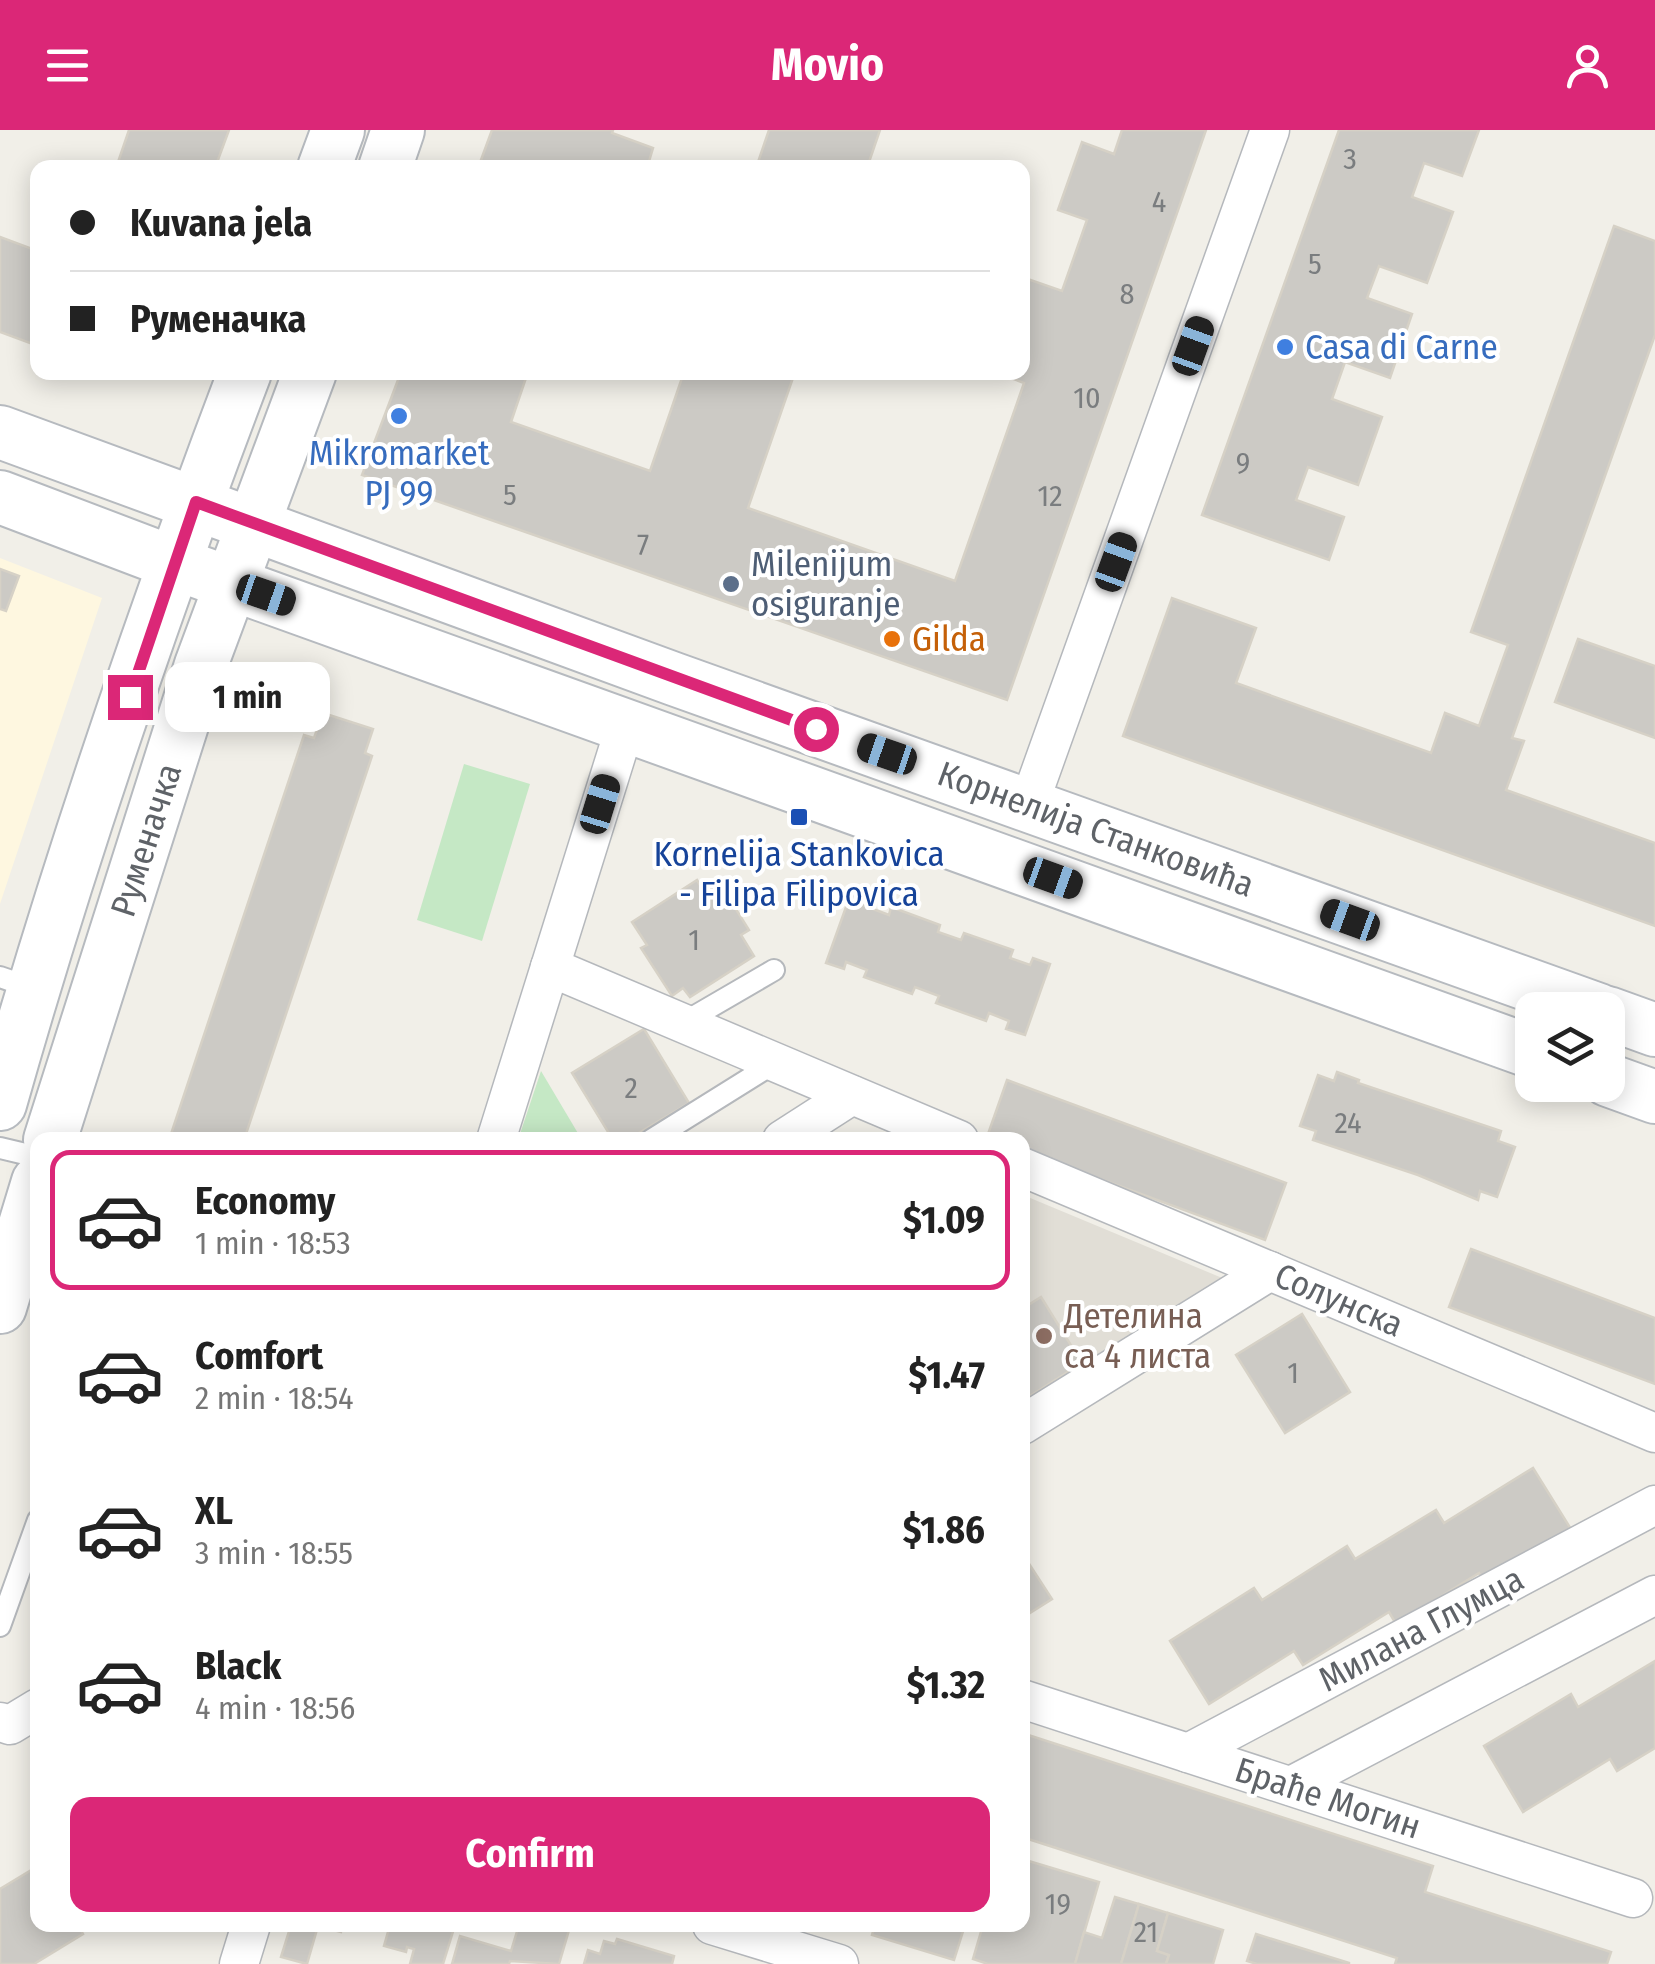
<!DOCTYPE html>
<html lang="en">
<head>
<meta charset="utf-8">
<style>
  :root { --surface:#fff; --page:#f6f6f6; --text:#222; --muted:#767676; --line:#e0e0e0; --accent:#db2777 }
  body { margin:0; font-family:"Fira Sans Condensed",sans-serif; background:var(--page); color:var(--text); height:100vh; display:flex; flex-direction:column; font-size:38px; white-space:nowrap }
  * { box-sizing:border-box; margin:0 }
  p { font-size:32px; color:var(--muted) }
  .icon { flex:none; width:55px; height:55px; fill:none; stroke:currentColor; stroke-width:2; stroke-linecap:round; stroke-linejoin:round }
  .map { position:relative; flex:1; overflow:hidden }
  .drawer { position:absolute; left:30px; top:1002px; width:1000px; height:800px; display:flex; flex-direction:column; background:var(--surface); border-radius:20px; box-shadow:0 5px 25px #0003 }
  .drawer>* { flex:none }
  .hud { position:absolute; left:30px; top:30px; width:1000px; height:220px; border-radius:20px; box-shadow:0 5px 25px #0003; display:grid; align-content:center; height:220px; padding:0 40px; background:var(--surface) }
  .fabs { position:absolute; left:1515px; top:862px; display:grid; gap:20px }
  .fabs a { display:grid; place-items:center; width:110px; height:110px; border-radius:20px; background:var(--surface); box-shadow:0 5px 25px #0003; font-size:50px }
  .end { position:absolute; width:45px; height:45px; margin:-22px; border:12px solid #db2777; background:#fff; box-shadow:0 0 0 5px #fff }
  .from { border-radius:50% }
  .bubble { position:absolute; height:70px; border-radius:20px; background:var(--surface); box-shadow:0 5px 25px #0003; font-size:32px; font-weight:700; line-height:70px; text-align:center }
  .car { position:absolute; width:30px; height:60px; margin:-30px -15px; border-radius:12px; box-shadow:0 0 8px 2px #0007; background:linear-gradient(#222 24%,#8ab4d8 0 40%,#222 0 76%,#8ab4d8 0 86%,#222 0) }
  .hud b { display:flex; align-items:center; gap:35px; height:95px; font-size:38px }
  .hud b+b { border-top:2px solid var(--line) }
  .hud i { width:25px; height:25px; background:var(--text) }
  ul { padding:18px 0 0; list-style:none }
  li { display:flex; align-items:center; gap:30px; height:140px; margin:0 20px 15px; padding:0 20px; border:5px solid transparent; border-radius:20px }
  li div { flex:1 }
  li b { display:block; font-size:38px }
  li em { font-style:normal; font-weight:700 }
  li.active { border-color:var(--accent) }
  li>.icon { width:90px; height:90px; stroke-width:1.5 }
  .primary-button { display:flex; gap:20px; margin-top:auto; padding:20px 40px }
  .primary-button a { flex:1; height:115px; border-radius:20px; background:var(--accent); color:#fff; font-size:40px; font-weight:700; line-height:115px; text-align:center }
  header { display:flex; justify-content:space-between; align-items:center; height:130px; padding:0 40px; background:var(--accent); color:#fff; font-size:45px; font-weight:700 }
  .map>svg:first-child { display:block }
  .commercial { fill:#fef7e0 }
  .education { fill:#e1ded6 }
  .green { fill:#c5e8c5 }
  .building { fill:#cccac5; stroke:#d6d1c6; stroke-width:2.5 }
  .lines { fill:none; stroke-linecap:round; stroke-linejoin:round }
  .service-casing { stroke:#b5b8bc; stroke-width:24 }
  .minor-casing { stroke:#b5b8bc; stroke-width:41 }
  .secondary-casing { stroke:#b6babf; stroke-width:56 }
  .service { stroke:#fff; stroke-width:20 }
  .minor { stroke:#fff; stroke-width:38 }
  .secondary { stroke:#fff; stroke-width:52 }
  .route { stroke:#db2777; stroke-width:12 }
  .shop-dot { fill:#3f7fe0; stroke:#fff; stroke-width:4 }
  .service-dot { fill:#5c6f8a; stroke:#fff; stroke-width:4 }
  .food-dot { fill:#e8710a; stroke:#fff; stroke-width:4 }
  .transit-dot { fill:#1a4fb4; stroke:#fff; stroke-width:4 }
  .education-dot { fill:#8d6e63; stroke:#fff; stroke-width:4 }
  .labels { text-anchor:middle; stroke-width:8; stroke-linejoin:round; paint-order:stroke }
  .number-label { font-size:30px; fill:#7a7d7f }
  .shop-label { font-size:35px; fill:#366cbe; stroke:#fff; text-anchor:start }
  .service-label { font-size:35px; fill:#4e5e75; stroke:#fff; text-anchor:start }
  .food-label { font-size:35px; fill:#c56008; stroke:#fff; text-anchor:start }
  .street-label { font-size:35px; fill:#5f6368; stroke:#fff }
  .transit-label { font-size:35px; fill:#164399; stroke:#fff }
  .education-label { font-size:35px; fill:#785e54; stroke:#fff; text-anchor:start }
</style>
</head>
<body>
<header><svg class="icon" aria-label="menu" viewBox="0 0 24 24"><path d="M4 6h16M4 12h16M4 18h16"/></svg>Movio<svg class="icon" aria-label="person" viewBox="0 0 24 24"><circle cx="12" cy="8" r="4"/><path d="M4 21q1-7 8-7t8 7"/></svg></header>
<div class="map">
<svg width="1655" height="1834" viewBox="0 0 1655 1834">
  <rect width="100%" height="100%" fill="#f1efe8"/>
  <polygon class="commercial" points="0,428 102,468 0,774"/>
  <polygon class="education" points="1023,1065 1227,1150 1023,1278"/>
  <g class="green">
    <polygon points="464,634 530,654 482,811 417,790"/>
    <polygon points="541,941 582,1010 518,1010"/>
  </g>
  <g class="building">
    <polygon points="129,0 229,0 215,38 116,38"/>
    <polygon points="492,0 613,0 612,3 653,18 647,38 478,38"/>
    <polygon points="769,0 880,0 867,38 756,38"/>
    <polygon points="1122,0 1206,0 1007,570 362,345 401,242 528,242 511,292 650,341 684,242 795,242 748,378 955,451 1024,253 995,242 1022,242 1022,147 1062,161 1087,90 1058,80 1082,12 1114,24"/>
    <polygon points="1339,0 1479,0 1462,46 1424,33 1412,67 1453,82 1427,153 1379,136 1367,168 1412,184 1390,248 1345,232 1332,269 1382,287 1358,355 1308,337 1296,370 1344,387 1329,430 1202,385"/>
    <polygon points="1614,96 1655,111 1655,205 1512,608 1524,611 1506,660 1655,713 1655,796 1123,606 1172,468 1256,498 1236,553 1431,623 1445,583 1479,596 1508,515 1471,502"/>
    <polygon points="0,107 38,121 38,216 0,202"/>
    <polygon points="0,439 19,446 6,481 0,479"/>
    <polygon points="1578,509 1655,536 1655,608 1555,572"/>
    <polygon points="323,583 373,599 365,623 372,626 244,1010 169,1010 304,605 314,608"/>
    <polygon points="697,750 704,762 719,752 749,800 741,805 754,826 690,867 683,858 672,866 641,818 647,815 632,792"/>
    <polygon points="851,763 868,768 865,776 889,785 891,777 940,795 938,802 961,810 964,803 1013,820 1010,828 1030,835 1033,828 1050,834 1025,905 1006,899 1009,891 989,883 986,891 936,873 939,866 915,857 912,864 864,847 867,840 846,832 844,839 826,833"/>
    <polygon points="644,899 689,973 627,1010 613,1010 572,943"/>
    <polygon points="1337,942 1359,950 1358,953 1501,1001 1498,1011 1515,1017 1497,1067 1480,1061 1478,1070 1418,1045 1313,1010 1316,1001 1300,996 1318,945 1334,951"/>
    <polygon points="1007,950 1286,1053 1265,1110 1022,1020 1022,1010 987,1007"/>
    <polygon points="1471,1119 1655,1188 1655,1254 1449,1177"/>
    <polygon points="1041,1167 1082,1233 1022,1271 1022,1179"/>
    <polygon points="1302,1184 1350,1262 1285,1303 1236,1225"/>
    <polygon points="1533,1338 1574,1404 1487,1458 1479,1443 1396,1494 1389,1482 1303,1535 1294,1521 1209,1574 1170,1511 1254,1458 1262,1470 1347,1416 1355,1429 1436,1380 1444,1393"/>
    <polygon points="1022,1423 1052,1469 1022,1488"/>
    <polygon points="1655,1531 1655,1618 1617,1641 1610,1629 1523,1682 1484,1616 1571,1564 1578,1577"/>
    <polygon points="1022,1603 1433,1736 1425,1762 1611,1822 1607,1834 1395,1834 1397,1828 1022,1707"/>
    <polygon points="1022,1729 1099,1752 1075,1834 988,1834 973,1829 983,1795 1022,1795"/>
    <polygon points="38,1736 38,1795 78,1795 83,1804 34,1834 0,1834 0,1759"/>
    <polygon points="1115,1767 1139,1774 1121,1834 1075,1834 1084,1802 1102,1808"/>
    <polygon points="1139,1774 1168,1783 1157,1821 1169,1825 1166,1834 1121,1834"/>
    <polygon points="1168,1783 1223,1800 1213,1834 1166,1834 1169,1825 1157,1821"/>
    <polygon points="291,1795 343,1795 341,1802 318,1796 307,1834 281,1827"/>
    <polygon points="390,1795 455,1795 443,1834 410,1834 414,1819 407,1817 406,1822 384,1816"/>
    <polygon points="519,1795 552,1795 569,1800 559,1834 510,1831 509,1834 452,1834 460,1806 511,1821"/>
    <polygon points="866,1795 965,1795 954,1830 872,1805 874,1798"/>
    <polygon points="1256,1804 1349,1833 1349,1834 1257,1834 1247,1831"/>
    <polygon points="617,1809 674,1826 672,1834 584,1834 588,1820 600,1824 604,1811 615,1814"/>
  </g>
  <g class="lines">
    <defs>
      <g id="service">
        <polyline points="0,847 32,858"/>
        <polyline points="683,893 774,840"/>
        <polyline points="651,1010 776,932"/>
        <polyline points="0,1018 38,1027"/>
        <polyline points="0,1496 38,1390"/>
      </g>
      <g id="minor">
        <polyline points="1029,674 1270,0"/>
        <polyline points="550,837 959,1010"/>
        <polyline points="496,1010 626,594"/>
        <polyline points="782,1010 852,965"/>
        <polyline points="1022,1037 1655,1303"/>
        <polyline points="1022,1295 1270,1141"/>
        <polyline points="1022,1569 1633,1768"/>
        <polyline points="0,1592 10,1595 38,1578"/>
        <polyline points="1188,1623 1655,1375"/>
        <polyline points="1291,1656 1655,1465"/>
        <polyline points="712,1795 839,1834"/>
        <polyline points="239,1834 251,1795"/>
      </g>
      <g id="secondary">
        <polyline points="324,38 338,0"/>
        <polyline points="385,38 398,0"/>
        <polyline points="0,302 674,549 1599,880"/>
        <polyline points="0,367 174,433 1532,922"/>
        <polyline points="1608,883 1655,900"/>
        <polyline points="1608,950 1655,967"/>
        <path d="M0 974C70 727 154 482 245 242"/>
        <polyline points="50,1010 201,535 310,242"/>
        <polyline points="0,1177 38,1052"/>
      </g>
    </defs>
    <use href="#service" class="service-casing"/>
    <use href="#minor" class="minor-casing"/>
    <use href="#secondary" class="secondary-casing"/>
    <use href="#service" class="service"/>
    <use href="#minor" class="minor"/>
    <use href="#secondary" class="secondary"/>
  </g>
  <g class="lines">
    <polyline class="route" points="130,567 196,372 816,599"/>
  </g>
  <g class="shop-dot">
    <circle cx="1285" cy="217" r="10"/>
    <circle cx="399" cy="286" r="10"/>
  </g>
  <circle class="service-dot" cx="731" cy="454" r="10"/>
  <circle class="food-dot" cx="892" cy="509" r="10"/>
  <rect class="transit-dot" x="789" y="677" width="20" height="20" rx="5"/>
  <circle class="education-dot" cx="1044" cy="1206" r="10"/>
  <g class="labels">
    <g class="number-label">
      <text x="1350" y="39">3</text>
      <text x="1159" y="82">4</text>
      <text x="1315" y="144">5</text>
      <text x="1127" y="174">8</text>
      <text x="1087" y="278">10</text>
      <text x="1243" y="343">9</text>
      <text x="510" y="375">5</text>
      <text x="1050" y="376">12</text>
      <text x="643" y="425">7</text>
      <text x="694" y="820">1</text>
      <text x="631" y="968">2</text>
      <text x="1348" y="1003">24</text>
      <text x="1293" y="1253">1</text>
      <text x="1058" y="1784">19</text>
      <text x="1146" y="1812">21</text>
    </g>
    <g class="shop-label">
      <text x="1305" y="229">Casa di Carne</text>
      <text x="399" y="335" text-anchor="middle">Mikromarket<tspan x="399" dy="40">PJ 99</tspan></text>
    </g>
    <g class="service-label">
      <text x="751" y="446">Milenijum<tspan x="751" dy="40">osiguranje</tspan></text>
    </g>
    <g class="food-label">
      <text x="912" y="521">Gilda</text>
    </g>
    <g class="street-label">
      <text transform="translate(1096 699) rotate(20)" y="12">Корнелија Станковића</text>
      <text transform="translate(146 710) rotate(-72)" y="12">Руменачка</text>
      <text transform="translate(1339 1170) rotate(23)" y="12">Солунска</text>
      <text transform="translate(1421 1499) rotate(-28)" y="12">Милана Глумца</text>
      <text transform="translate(1328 1668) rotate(18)" y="12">Браће Могин</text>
    </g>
    <g class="transit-label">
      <text x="799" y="736">Kornelija Stankovica<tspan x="799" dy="40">- Filipa Filipovica</tspan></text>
    </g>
    <g class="education-label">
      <text x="1064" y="1198">Детелина<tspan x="1064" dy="40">са 4 листа</tspan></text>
    </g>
  </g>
</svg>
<div class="fabs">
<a><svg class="icon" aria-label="layers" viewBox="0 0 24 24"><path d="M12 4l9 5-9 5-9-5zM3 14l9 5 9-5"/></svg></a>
</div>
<i class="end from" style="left:816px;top:599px"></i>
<i class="end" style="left:130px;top:567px"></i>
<div class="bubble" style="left:165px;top:532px;width:165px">1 min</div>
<i class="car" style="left:1193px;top:216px;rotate:20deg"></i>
<i class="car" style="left:1116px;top:432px;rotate:20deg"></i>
<i class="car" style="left:266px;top:465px;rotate:109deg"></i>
<i class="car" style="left:887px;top:624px;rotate:289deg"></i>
<i class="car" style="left:600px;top:674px;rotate:17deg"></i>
<i class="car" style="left:1053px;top:748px;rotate:110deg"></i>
<i class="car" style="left:1350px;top:790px;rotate:290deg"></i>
<div class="hud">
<b><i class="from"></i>Kuvana jela</b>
<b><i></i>Руменачка</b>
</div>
<section class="drawer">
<ul>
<li class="active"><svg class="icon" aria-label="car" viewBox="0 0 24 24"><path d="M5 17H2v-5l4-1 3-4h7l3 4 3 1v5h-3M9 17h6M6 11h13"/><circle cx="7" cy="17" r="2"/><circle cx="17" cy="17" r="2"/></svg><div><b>Economy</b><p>1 min · 18:53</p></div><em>$1.09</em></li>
<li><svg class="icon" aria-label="car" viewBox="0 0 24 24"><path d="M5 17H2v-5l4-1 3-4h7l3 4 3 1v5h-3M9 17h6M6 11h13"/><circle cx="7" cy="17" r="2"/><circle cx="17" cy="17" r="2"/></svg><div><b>Comfort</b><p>2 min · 18:54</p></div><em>$1.47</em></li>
<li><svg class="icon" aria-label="car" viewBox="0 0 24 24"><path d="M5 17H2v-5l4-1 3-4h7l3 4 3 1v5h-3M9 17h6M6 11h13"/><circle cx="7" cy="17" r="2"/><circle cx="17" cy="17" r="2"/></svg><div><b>XL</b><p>3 min · 18:55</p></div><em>$1.86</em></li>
<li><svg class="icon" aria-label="car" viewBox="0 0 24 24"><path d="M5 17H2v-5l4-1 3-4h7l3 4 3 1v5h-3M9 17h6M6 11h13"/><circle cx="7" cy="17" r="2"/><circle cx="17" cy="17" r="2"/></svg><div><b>Black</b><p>4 min · 18:56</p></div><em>$1.32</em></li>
</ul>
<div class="primary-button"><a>Confirm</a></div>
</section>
</div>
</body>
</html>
